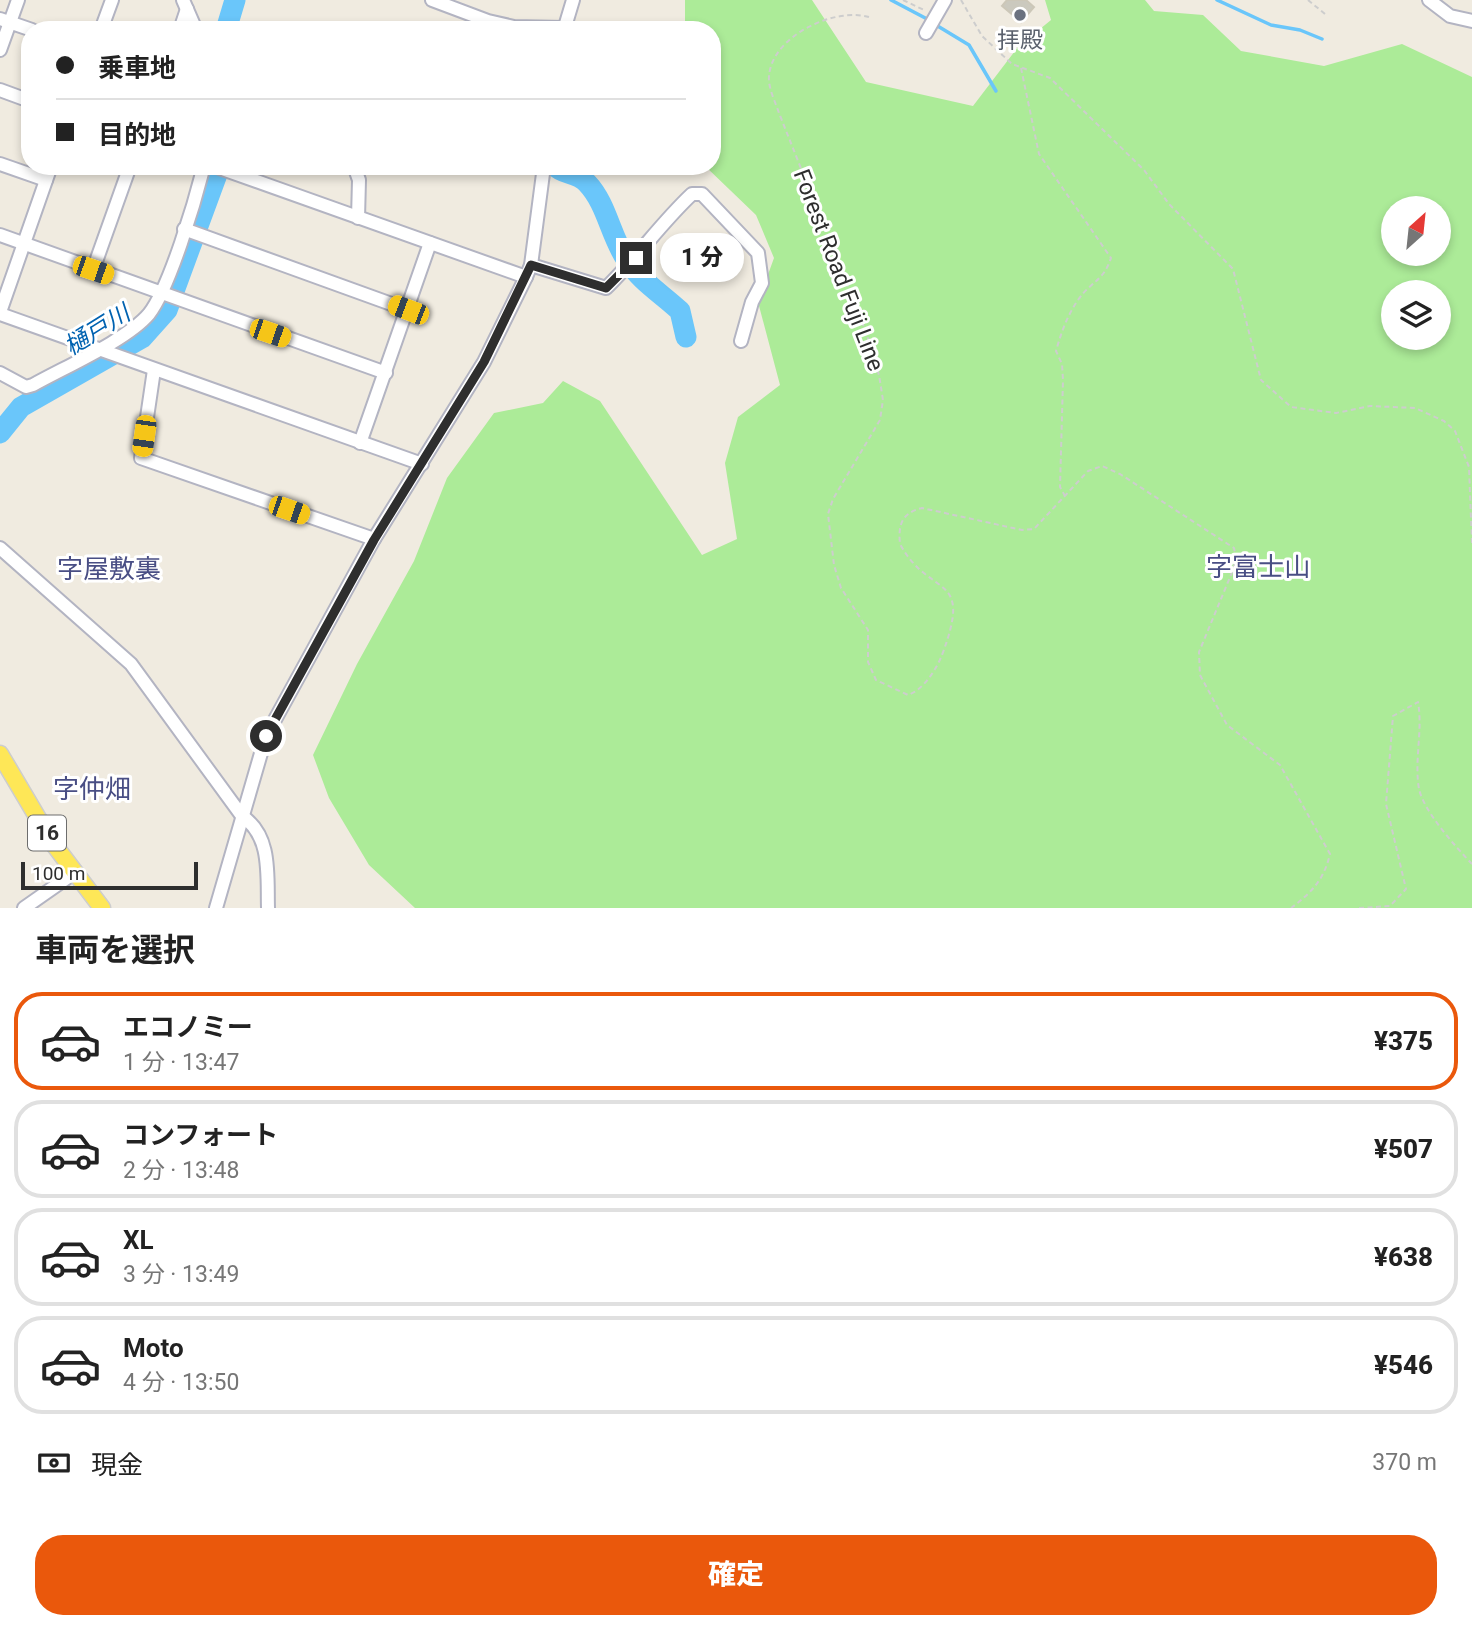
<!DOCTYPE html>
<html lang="ja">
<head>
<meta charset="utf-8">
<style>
  :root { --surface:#fff; --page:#f2f2f2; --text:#222; --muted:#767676; --line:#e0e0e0; --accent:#ea580c }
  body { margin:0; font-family:Roboto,"Noto Sans JP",sans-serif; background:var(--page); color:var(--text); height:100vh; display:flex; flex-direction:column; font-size:26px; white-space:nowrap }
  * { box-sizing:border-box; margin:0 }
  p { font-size:23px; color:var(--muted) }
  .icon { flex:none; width:38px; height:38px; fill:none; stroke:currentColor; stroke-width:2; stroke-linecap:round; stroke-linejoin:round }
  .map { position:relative; height:908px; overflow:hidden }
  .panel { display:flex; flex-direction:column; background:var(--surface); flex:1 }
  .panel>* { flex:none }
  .hud { position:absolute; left:21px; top:21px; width:700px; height:154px; border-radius:28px; box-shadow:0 4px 10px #0003; display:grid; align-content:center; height:154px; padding:0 35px; background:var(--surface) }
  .needle { width:46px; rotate:27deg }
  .buttons { position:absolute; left:1381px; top:196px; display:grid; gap:14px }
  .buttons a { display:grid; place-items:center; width:70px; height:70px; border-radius:50%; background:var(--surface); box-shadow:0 4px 10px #0003; font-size:35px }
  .scale { position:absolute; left:21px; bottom:18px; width:177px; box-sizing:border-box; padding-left:7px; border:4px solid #2e2e2e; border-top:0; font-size:19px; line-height:24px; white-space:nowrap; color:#2e2e2e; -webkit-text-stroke:5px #fff; paint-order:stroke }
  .end { position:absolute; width:32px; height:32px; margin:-16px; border:9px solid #2e2e2e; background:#fff; box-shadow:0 0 0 4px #fff }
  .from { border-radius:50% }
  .bubble { position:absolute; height:49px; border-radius:24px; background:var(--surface); box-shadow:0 4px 10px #0003; font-size:23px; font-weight:800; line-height:49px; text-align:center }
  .car { position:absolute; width:21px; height:42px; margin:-21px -10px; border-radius:9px; box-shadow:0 0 5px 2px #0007; background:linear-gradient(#f5c518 24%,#345 0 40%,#f5c518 0 76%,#345 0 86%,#f5c518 0) }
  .hud b { display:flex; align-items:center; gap:24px; height:66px; font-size:26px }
  .hud b+b { border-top:2px solid var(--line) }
  .hud i { width:18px; height:18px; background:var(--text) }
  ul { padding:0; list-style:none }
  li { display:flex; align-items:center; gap:21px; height:98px; margin:0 14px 10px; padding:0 21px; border:4px solid var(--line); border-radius:28px }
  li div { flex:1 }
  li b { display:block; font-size:26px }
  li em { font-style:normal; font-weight:800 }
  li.on { border-color:var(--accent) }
  li>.icon { width:63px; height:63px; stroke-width:1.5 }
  h2 { padding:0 35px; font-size:32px; line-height:84px }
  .pay { display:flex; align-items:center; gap:18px; height:77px; padding:0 35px; font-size:26px }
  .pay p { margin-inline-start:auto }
  .cta { display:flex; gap:14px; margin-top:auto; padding:14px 35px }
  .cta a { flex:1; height:80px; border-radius:28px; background:var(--accent); color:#fff; font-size:28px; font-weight:800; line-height:80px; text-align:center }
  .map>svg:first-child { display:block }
  .green { fill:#aceb98; fill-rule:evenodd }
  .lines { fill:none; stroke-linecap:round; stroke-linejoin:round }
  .stream { stroke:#6ac6fa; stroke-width:3.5 }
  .river { stroke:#6ac6fa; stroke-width:21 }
  .building { fill:#cbc9be; stroke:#ccc7b8; stroke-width:2 }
  .minor-casing { stroke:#b3b4c2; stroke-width:16 }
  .major-casing { stroke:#cdcdcd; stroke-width:19 }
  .path { stroke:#cdcdcd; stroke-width:2; stroke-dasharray:5 3.5; stroke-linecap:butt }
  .minor { stroke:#fff; stroke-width:12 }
  .major { stroke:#fee757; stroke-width:16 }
  .route { stroke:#2e2e2e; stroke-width:9 }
  .worship-dot { fill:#6b7280; stroke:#fff; stroke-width:2.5 }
  .labels { text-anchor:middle; stroke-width:6; stroke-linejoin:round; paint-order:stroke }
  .shield { fill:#fff; stroke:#6d6d6d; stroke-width:2 }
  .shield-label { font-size:21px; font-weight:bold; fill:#2e2e2e }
  .worship-label { font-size:23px; fill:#5b616d; stroke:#fff }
  .street-label { font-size:23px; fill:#2e2e2e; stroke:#fff }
  .water-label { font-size:24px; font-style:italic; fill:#0062b0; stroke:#fff }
  .quarter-label { font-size:26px; fill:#494e84; stroke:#fff }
</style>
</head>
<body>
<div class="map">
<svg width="1472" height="908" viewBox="0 0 1472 908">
  <rect width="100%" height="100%" fill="#f0ebe0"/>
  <path class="green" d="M685 0H812L866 82 973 106 1018 47 1051 20 1045 0H1145L1154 11 1203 15 1241 51 1324 66 1402 44 1472 77V908H415L369 865 329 798 313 755 357 664 414 561 447 478 494 413 543 403 563 381 600 401 702 555 737 539 725 463 738 417 780 385 758 302 774 258 756 215 705 166H712V30H685ZM1393 208H1438V254H1393ZM1393 292H1438V338H1393Z"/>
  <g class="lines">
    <g class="stream">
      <polyline points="891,0 929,20"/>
      <polyline points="1217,0 1271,25 1300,30 1322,39"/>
      <polyline points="936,25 969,45 996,91"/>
    </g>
    <g class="river">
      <polyline points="226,30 235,0"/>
      <path d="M555 166C563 175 577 172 587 183 607 204 610 235 626 259 640 281 662 294 680 311L686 337"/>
      <polyline points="0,433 21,407 142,338 167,310 220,166"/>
    </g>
  </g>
  <polygon class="building" points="1007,0 1026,0 1034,7 1021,22 1002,6"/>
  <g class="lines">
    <defs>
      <g id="minor">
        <polyline points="183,0 196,30"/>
        <polyline points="432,0 488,21 514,27 564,28"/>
        <polyline points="1429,0 1450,16 1472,21"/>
        <polyline points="0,19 32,30"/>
        <polyline points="101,30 112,0"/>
        <polyline points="180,30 187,9"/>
        <polyline points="564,30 573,0"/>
        <polyline points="926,33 945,0"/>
        <polyline points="0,50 18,0"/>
        <polyline points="0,90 30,101"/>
        <polyline points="0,164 46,180"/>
        <polyline points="214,166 526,277"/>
        <polyline points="354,166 359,180 358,218"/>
        <polyline points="184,229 408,310"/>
        <polyline points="0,235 386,373"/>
        <path d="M531 265 606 288C637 258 660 224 692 194H702L758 253 762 283 752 302 741 341"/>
        <polyline points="93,270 130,166"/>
        <polyline points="0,312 51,166"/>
        <polyline points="0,314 422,464"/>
        <polyline points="154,370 141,458 374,539"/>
        <path d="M0 373 26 387 33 385C65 367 127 340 149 314 170 287 195 201 204 166"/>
        <polyline points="360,443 430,243"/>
        <path d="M0 548 131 664 242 816C272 836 267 875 268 908"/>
        <polyline points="24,908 74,873"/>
        <polyline points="216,908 266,736 374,539 484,362 526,277 531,265 544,166"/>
      </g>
      <polyline id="major" points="0,754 52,842 102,908"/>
    </defs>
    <use href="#minor" class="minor-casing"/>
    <use href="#major" class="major-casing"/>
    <g class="path">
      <polyline points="903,0 924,10"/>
      <polyline points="961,0 982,36 1012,64 1050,78 1144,170 1169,204 1233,269 1261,380 1291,407 1336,413 1370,406 1415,408 1444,421 1455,431 1469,467 1472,543"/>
      <polyline points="1308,0 1325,14"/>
      <path d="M869 17C834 7 772 36 769 76 768 88 775 101 779 113L866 332 879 375 883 400 880 420 833 499 828 514 834 565 841 588 868 630V662L876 680 908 695C923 690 936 670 942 655 974 570 930 600 900 544 898 524 902 513 922 508L1022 530 1034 529 1088 471 1102 466 1120 474 1234 548 1236 558 1233 570 1199 652 1200 675 1227 725 1280 765 1330 854C1324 880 1311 893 1291 908"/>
      <path d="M1021 68 1039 154 1111 258C1103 282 1091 281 1078 300 1067 316 1061 333 1056 351L1062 364 1063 380 1060 487 1065 496"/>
      <path d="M1359 908 1390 906 1406 889 1386 804 1393 716 1418 702C1423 731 1414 760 1419 789 1424 812 1456 847 1472 864"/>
    </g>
    <use href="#minor" class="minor"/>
    <use href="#major" class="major"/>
  </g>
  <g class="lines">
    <polyline class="route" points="266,736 374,540 484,362 531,265 606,288 636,258"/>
  </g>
  <circle class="worship-dot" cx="1020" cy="15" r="7"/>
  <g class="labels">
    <rect class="shield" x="28" y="815.5" width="38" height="35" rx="5"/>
    <g class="shield-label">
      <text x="47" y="840">16</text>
    </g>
    <g class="worship-label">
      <text x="1020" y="48">拝殿</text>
    </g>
    <g class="street-label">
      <text transform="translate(839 270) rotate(69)" y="8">Forest Road Fuji Line</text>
    </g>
    <g class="water-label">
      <text transform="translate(97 330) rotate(-32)" y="8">樋戸川</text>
    </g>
    <g class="quarter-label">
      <text x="1258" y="576">字富士山</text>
      <text x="109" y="578">字屋敷裏</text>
      <text x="92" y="798">字仲畑</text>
    </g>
  </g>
</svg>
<div class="buttons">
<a><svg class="needle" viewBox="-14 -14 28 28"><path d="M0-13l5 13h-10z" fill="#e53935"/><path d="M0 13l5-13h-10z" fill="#767676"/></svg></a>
<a><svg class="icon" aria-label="layers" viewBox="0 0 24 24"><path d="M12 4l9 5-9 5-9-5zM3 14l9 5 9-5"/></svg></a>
</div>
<div class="scale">100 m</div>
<i class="end from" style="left:266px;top:736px"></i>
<i class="end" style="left:636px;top:258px"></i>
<div class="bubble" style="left:660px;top:233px;width:84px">1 分</div>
<i class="car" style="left:93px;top:270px;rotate:109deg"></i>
<i class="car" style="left:408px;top:310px;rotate:291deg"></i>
<i class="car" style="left:270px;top:333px;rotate:109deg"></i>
<i class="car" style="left:144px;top:436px;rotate:188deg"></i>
<i class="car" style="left:289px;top:510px;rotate:109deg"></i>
<div class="hud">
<b><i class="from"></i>乗車地</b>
<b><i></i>目的地</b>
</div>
</div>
<section class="panel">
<h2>車両を選択</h2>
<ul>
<li class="on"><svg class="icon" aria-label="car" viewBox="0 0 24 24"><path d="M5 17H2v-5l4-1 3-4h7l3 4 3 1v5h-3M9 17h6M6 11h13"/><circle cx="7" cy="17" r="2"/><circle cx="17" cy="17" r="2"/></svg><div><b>エコノミー</b><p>1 分 · 13:47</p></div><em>¥375</em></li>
<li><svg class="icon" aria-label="car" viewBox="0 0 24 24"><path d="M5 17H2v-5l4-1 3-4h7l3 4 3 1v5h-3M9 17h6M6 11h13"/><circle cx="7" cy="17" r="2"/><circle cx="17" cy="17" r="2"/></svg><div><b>コンフォート</b><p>2 分 · 13:48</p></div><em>¥507</em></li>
<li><svg class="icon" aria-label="car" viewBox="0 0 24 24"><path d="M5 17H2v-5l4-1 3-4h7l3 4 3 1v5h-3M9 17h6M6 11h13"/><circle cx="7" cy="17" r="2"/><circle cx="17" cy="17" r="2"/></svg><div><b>XL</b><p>3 分 · 13:49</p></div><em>¥638</em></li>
<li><svg class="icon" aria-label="car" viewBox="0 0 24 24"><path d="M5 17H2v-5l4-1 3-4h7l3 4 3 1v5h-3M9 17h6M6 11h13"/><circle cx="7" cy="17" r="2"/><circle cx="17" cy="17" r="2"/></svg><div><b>Moto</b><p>4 分 · 13:50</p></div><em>¥546</em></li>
</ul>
<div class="pay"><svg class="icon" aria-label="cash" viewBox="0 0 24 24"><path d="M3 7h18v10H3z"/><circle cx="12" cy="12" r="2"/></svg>現金<p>370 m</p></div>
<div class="cta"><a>確定</a></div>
</section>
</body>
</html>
